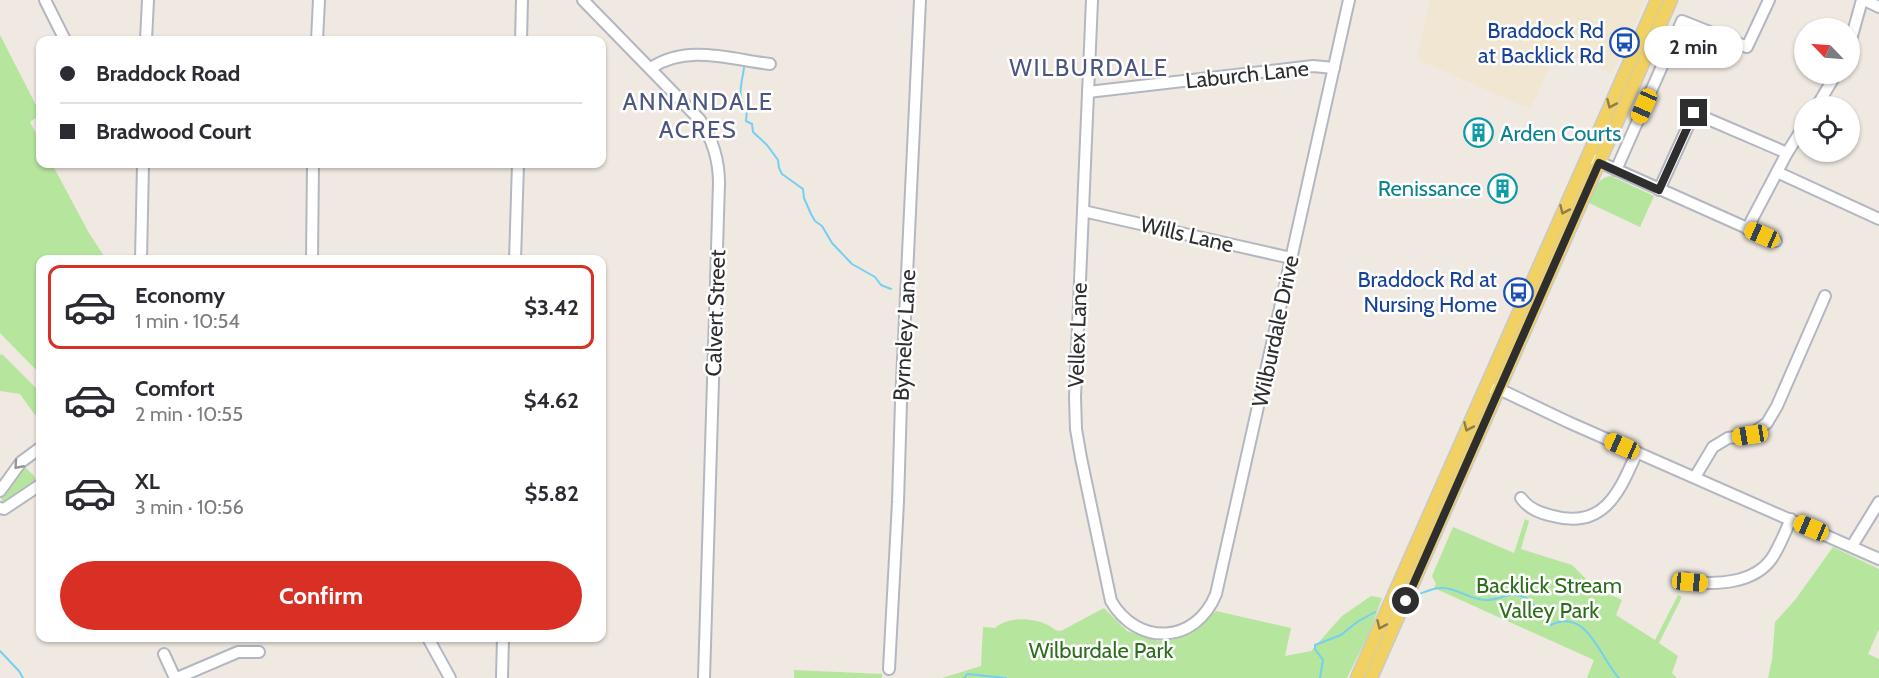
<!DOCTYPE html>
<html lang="en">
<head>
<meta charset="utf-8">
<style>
  :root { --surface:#fff; --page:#f7f7f7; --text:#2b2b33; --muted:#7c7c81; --line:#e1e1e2; --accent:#d93025 }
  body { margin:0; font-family:Cabin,sans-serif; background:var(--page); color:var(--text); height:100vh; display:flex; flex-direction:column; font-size:22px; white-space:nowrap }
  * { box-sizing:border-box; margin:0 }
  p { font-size:20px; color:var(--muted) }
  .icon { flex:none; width:33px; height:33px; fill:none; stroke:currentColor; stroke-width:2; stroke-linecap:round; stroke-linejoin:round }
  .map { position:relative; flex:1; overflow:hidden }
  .drawer { position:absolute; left:36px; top:255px; width:570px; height:387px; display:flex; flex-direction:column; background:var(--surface); border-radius:12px; box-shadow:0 2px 4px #0004 }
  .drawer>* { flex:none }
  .top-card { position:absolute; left:36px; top:36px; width:570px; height:132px; border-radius:12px; box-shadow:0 2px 4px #0004; display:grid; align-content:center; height:132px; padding:0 24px; background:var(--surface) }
  .needle { width:39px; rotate:295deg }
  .tools { position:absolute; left:1794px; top:18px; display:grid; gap:12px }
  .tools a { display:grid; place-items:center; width:66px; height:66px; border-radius:50%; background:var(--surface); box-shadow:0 2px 4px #0004; font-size:30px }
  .end { position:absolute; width:27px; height:27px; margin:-14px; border:8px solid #2e2e2e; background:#fff; box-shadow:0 0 0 3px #fff }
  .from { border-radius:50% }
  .bubble { position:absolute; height:42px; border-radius:21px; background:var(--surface); box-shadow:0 2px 4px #0004; font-size:20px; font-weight:700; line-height:42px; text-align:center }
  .car { position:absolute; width:18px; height:36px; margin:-18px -9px; border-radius:8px; box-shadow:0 0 4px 2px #0007; background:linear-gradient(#f5c518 24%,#345 0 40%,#f5c518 0 76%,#345 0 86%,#f5c518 0) }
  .top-card b { display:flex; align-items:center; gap:21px; height:57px; font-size:22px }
  .top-card b+b { border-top:2px solid var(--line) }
  .top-card i { width:15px; height:15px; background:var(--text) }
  ul { padding:10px 0 0; list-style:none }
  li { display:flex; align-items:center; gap:18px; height:84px; margin:0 12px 9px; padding:0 12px; border:3px solid transparent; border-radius:12px }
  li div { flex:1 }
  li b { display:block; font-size:22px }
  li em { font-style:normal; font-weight:700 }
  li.active { border-color:var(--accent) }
  li>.icon { width:54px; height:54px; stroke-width:1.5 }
  .button { display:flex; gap:12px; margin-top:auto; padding:12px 24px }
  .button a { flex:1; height:69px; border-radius:36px; background:var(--accent); color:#fff; font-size:24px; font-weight:700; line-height:69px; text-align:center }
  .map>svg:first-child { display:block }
  .education { fill:#f0e6d1 }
  .green { fill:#b6e59e }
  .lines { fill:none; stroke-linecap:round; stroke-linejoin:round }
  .stream { stroke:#75cff0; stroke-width:2 }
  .minor-casing { stroke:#b4b7c1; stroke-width:14 }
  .major-casing { stroke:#c9c9c9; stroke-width:15 }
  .minor { stroke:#fff; stroke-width:10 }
  .major { stroke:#f2d163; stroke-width:12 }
  .oneway { stroke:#908048 }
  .oneway2 { stroke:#969696 }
  .route { stroke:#2e2e2e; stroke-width:8 }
  .labels { text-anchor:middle; stroke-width:5; stroke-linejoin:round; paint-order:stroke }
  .transit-label { font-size:22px; fill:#164399; stroke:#fff; text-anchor:end }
  .street-label { font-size:22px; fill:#2e2e2e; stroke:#fff }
  .culture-label { font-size:22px; fill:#0d838f; stroke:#fff; text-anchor:start }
  .park-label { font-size:22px; fill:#2c6e1b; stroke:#fff }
  .neighbourhood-label { font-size:24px; letter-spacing:1.5px; fill:#4d5680; stroke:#fff }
</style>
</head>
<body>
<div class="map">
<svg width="1879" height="678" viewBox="0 0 1879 678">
  <rect width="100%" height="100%" fill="#efe9e1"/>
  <polygon class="education" points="1430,0 1646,0 1612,73 1557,49 1530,109 1417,59"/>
  <g class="green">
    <polygon points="0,35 40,113 40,115 30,122 40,141 40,164 52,164 89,233 106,259 40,260 40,374 0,333"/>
    <path d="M1611 176 1654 196 1640 227 1589 203C1594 191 1596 178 1611 176Z"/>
    <polygon points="2,354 40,392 40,439 39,440 40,422 20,394 0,391 0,355"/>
    <path d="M24 466 35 477V482L5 503H3L1 498C10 488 15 476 24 466Z"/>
    <polygon points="1525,519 1529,521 1521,549 1572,565 1594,587 1622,600 1616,615 1655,640 1678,595 1682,597 1659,643 1678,656 1672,673 1677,678 1587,678 1594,660 1434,588 1436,584 1432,576 1453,527 1514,553"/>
    <polygon points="1833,547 1879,569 1879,629 1868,654 1879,659 1879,678 1768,678 1772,660 1775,622 1795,600"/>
    <path d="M1371 596 1382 598 1371 629 1347 678H942L981 666 983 627 995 628C1009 616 1032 618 1048 625 1054 628 1054 631 1061 631L1104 608 1127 631 1158 641 1177 639 1192 633 1216 611 1291 628 1285 656 1311 651 1342 616Z"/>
    <polygon points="794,670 882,674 882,678 794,678"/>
  </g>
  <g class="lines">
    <g class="stream">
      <path d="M744 68C742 82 736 98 747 110L746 121 752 124 753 132 767 145 778 160 779 168 782 174 803 189 804 198 811 214 815 221 822 226 832 243 852 264 875 277 881 285 891 289"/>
      <path d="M1419 594C1425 592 1433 588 1441 588 1457 587 1469 600 1485 600 1501 601 1509 589 1526 598 1537 604 1540 619 1551 625 1587 607 1600 658 1619 678"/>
      <polyline points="0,651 19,671 23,678"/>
      <polyline points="964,678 967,674 1006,678"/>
      <polyline points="1320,678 1323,660 1315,649 1315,645 1341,635 1357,622 1375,612"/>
    </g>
    <defs>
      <g id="minor">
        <polyline points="45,0 65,40"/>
        <path d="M583 0 700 120C713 140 719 159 719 183L704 678"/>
        <path d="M1092 0 1075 397 1076 429 1081 458 1111 601C1138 647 1196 644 1216 594L1349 0"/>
        <polyline points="1864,0 1879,7"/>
        <polyline points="146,40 148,0"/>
        <polyline points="317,40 319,0"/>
        <polyline points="521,40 522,0"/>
        <polyline points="1850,43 1862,0"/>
        <path d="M651 68C687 44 729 59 770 64"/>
        <polyline points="1088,92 1313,66 1334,68"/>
        <polyline points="1817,106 1836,74"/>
        <polyline points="1588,157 1776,241"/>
        <polyline points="1616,170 1682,21 1747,47 1769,0"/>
        <polyline points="1777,172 1879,219"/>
        <polyline points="1659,190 1694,113 1787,153"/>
        <polyline points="1083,211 1291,258"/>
        <polyline points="1747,229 1787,153 1804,126"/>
        <polyline points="141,260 143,164"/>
        <polyline points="312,260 313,164"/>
        <polyline points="515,260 518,164"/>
        <polyline points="1493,389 1499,389 1568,422 1879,559"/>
        <polyline points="1695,477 1713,447 1728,438 1750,435 1767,423 1777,406 1825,296"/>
        <polyline points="0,491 21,462 40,448"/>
        <path d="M1521 498C1529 509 1540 513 1553 516 1605 530 1620 490 1637 452"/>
        <polyline points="0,508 4,509 40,485"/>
        <polyline points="1852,546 1879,502"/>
        <path d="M1686 578 1690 582C1718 585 1755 583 1772 558 1780 546 1785 532 1791 519"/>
        <polyline points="428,638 450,678"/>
        <polyline points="164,654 175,678"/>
        <polyline points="889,669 898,502 901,402 920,0"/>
        <polyline points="177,678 238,652 259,652"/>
        <polyline points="502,678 503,638"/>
      </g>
      <g id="major">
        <polyline points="1357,678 1657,0"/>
        <polyline points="1371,678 1671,0"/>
      </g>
    </defs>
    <use href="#minor" class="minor-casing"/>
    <use href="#major" class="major-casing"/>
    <use href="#minor" class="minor"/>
    <use href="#major" class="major"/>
  </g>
  <defs><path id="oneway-chevron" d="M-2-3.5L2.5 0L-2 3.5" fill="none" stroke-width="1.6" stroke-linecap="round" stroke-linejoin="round" transform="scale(1.5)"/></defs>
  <g class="oneway">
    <use href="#oneway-chevron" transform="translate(1611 104) rotate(114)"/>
    <use href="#oneway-chevron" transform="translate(1564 210) rotate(114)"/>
    <use href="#oneway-chevron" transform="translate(1468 427) rotate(114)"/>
    <use href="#oneway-chevron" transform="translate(1381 625) rotate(114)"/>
  </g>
  <use class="oneway2" href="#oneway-chevron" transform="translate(18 465) rotate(132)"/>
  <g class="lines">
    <polyline class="route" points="1406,601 1599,163 1659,190 1694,113"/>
  </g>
  <defs>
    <symbol id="bus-ring" viewBox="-11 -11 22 22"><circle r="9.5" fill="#fff" stroke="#1a4fb4" stroke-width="1.5"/><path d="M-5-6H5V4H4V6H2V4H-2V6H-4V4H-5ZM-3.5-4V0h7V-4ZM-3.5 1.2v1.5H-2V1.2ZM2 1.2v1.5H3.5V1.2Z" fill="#1a4fb4"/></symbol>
    <symbol id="building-ring" viewBox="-11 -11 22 22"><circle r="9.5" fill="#fff" stroke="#0f9aa8" stroke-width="1.5"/><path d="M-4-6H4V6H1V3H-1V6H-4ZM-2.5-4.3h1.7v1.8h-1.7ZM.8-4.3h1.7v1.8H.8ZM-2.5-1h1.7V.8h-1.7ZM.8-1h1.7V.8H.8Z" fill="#0f9aa8"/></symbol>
  </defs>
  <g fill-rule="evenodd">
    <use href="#bus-ring" x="1608" y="26" width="33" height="33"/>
    <use href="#building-ring" x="1462" y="116" width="33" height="33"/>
    <use href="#building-ring" x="1486" y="172" width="33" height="33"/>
    <use href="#bus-ring" x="1502" y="276" width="33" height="33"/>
  </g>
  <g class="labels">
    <g class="transit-label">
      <text x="1604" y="38">Braddock Rd<tspan x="1604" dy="25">at Backlick Rd</tspan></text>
      <text x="1497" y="287">Braddock Rd at<tspan x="1497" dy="25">Nursing Home</tspan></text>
    </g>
    <g class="street-label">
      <text transform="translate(1247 74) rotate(-6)" y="8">Laburch Lane</text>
      <text transform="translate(1187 234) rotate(13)" y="8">Wills Lane</text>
      <text transform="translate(715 313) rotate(-88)" y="8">Calvert Street</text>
      <text transform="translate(1275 331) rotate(-78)" y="8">Wilburdale Drive</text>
      <text transform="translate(904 335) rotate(-87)" y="8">Byrneley Lane</text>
      <text transform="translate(1077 335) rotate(-88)" y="8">Vellex Lane</text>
    </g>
    <g class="culture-label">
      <text x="1500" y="141">Arden Courts</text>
      <text x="1481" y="196" text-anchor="end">Renissance</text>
    </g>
    <g class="park-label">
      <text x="1549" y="593">Backlick Stream<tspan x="1549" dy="25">Valley Park</tspan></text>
      <text x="1101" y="658">Wilburdale Park</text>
    </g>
    <g class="neighbourhood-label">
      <text x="1089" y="76">WILBURDALE</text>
      <text x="698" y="110">ANNANDALE<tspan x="698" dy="28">ACRES</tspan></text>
    </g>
  </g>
</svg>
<div class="tools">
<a><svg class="needle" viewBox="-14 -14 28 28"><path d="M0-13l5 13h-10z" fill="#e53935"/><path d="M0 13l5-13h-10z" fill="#7c7c81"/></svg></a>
<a><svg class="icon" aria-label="locate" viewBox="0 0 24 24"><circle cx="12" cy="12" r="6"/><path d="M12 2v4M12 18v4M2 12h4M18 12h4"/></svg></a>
</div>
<i class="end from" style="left:1406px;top:601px"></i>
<i class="end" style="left:1694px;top:113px"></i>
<div class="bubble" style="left:1644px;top:26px;width:99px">2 min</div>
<i class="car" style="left:1644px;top:106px;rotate:204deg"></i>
<i class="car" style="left:1762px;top:235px;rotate:294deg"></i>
<i class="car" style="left:1750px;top:435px;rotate:261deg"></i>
<i class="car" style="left:1622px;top:446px;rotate:294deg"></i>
<i class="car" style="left:1811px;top:528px;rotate:293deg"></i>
<i class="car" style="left:1690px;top:582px;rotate:95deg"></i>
<div class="top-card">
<b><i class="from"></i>Braddock Road</b>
<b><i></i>Bradwood Court</b>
</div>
<section class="drawer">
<ul>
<li class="active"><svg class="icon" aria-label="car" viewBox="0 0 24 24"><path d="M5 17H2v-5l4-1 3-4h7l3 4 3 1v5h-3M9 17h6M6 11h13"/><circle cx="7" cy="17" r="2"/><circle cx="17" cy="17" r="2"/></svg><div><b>Economy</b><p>1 min · 10:54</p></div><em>$3.42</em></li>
<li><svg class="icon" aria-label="car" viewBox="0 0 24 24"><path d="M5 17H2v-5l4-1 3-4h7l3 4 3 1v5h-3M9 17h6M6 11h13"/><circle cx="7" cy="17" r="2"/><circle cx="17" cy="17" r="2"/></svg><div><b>Comfort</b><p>2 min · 10:55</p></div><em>$4.62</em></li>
<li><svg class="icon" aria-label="car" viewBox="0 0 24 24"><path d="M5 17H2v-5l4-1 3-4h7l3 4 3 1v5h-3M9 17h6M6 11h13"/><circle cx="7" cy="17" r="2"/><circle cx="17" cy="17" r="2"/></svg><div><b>XL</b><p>3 min · 10:56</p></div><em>$5.82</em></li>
</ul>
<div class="button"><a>Confirm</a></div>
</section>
</div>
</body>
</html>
